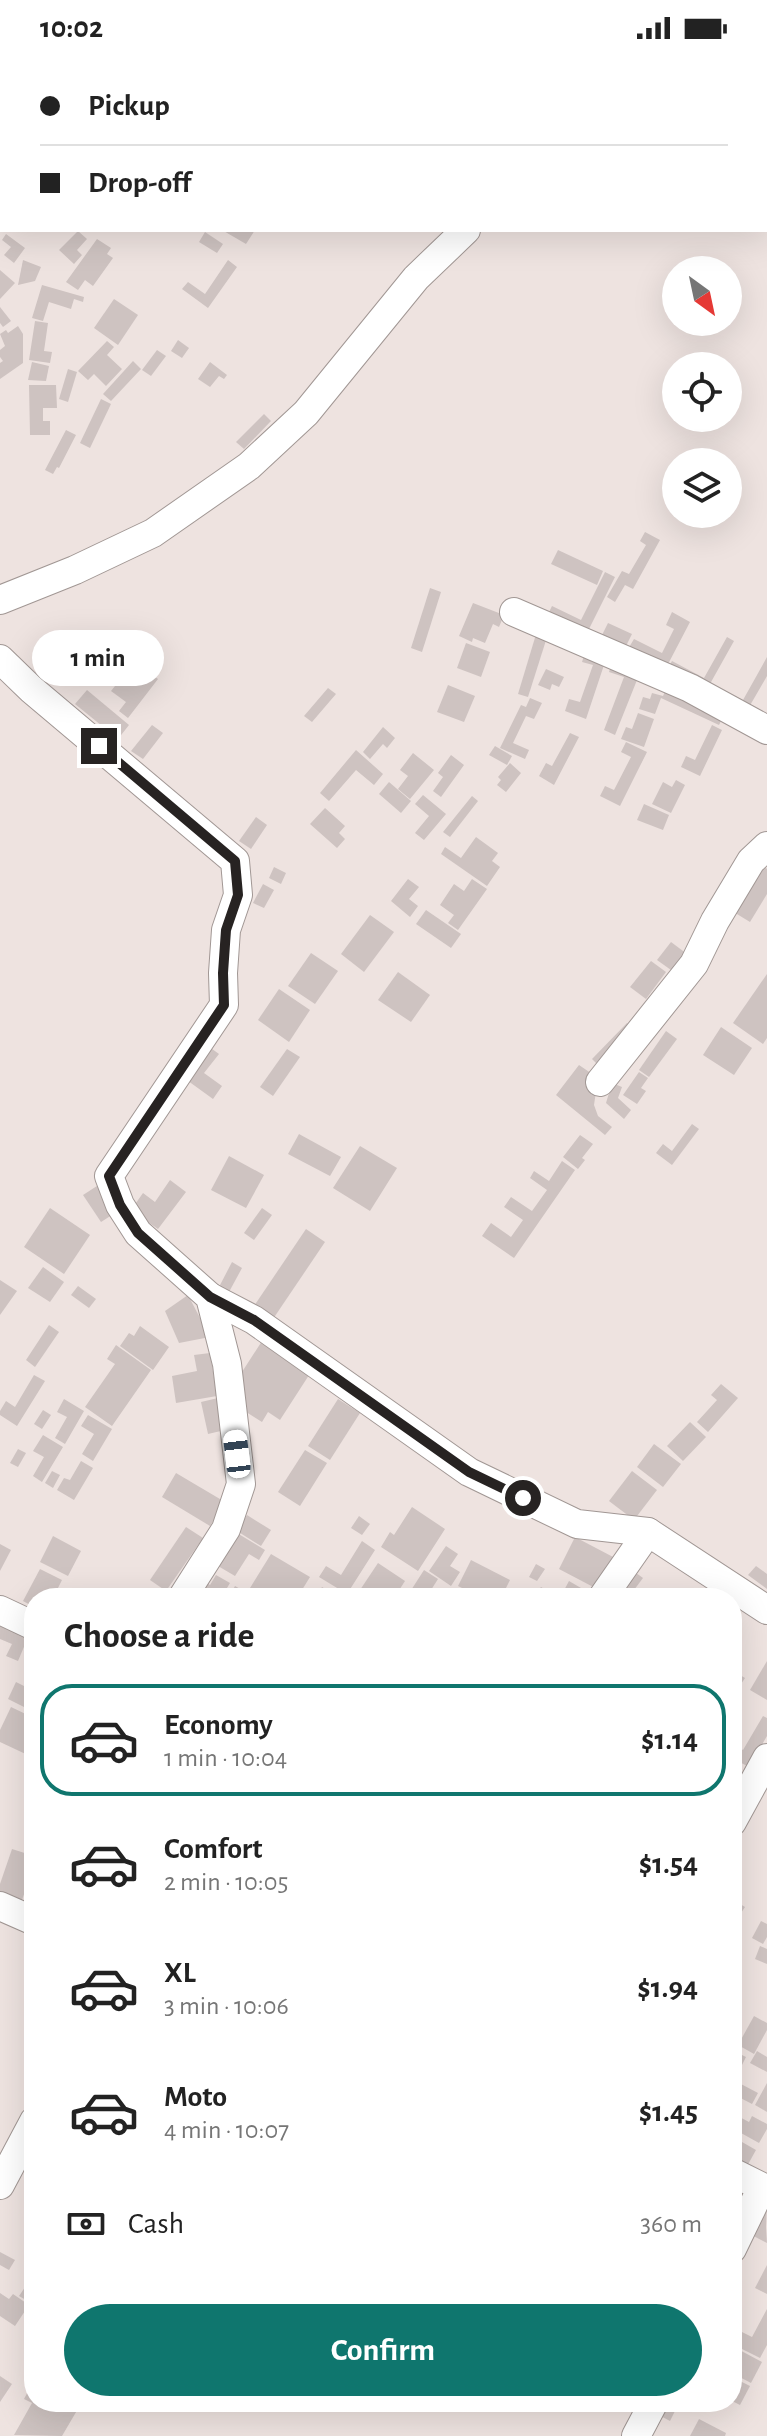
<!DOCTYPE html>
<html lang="en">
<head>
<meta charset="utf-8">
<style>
  :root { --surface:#fff; --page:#f2f2f2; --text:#222; --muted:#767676; --line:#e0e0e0; --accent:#0f766e }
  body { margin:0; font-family:"Alegreya Sans",sans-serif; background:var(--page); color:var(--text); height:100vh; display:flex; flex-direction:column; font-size:30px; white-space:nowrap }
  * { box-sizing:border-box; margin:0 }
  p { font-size:26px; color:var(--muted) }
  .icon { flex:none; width:44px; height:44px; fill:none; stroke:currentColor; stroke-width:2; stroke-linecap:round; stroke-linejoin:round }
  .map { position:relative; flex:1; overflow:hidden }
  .side { position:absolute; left:24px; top:1532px; width:718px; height:824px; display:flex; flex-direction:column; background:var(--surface); border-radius:32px; box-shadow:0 8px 32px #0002 }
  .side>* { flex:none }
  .banner { position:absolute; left:0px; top:0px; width:768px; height:176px; box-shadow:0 8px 32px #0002; display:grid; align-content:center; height:176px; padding:0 40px; background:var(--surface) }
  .needle { width:52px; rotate:147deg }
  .controls { position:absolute; left:662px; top:200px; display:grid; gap:16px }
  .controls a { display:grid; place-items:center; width:80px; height:80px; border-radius:50%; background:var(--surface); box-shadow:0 8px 32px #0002; font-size:40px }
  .end { position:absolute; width:36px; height:36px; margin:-18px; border:10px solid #272322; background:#fff; box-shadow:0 0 0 4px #fff }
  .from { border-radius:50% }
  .bubble { position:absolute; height:56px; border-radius:28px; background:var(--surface); box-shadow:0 8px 32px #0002; font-size:26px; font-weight:600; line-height:56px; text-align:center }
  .car { position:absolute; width:24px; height:48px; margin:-24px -12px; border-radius:10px; box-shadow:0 0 6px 2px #0007; background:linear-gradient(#fff 24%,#345 0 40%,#fff 0 76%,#345 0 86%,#fff 0) }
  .banner b { display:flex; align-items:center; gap:28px; height:76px; font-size:30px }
  .banner b+b { border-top:2px solid var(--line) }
  .banner i { width:20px; height:20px; background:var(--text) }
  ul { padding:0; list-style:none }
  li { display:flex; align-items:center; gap:24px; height:112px; margin:0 16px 12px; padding:0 24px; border:4px solid transparent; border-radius:32px }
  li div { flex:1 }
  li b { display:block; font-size:30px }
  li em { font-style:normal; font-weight:600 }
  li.current { border-color:var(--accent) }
  li>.icon { width:72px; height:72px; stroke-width:1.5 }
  h2 { padding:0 40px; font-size:36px; line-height:96px }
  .pay { display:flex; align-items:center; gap:20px; height:88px; padding:0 40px; font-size:30px }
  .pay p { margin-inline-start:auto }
  .primary-button { display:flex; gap:16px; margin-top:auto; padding:16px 40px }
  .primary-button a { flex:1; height:92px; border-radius:48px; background:var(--accent); color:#fff; font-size:32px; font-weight:600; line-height:92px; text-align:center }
  .status { display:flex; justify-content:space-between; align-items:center; height:56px; padding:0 40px; background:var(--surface); direction:ltr }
  .status svg { height:22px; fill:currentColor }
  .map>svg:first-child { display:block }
  .building { fill:#cec3c1 }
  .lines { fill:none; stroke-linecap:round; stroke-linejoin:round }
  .minor-casing { stroke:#a19794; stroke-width:30 }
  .minor { stroke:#fff; stroke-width:28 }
  .route { stroke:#272322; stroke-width:10 }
</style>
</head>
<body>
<div class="status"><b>10:02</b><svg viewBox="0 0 49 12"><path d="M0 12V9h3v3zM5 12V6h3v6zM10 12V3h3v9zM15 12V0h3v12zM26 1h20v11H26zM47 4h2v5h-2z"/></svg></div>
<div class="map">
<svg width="767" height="2380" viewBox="0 0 767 2380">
  <rect width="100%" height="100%" fill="#eee3e0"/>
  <g class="building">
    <polygon points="222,174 255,174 246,188"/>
    <polygon points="78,175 87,183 77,194 82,199 74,208 59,194"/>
    <polygon points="205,176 223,188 217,197 199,186"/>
    <polygon points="6,178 25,192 14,207 4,199 11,191 2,184"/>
    <polygon points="97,183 111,192 107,198 113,202 93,230 85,224 78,234 66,226"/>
    <polygon points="23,204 41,211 35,225 18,229"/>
    <polygon points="228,204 237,211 208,252 182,233 188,226 205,238"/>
    <polygon points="0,214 15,227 0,243"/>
    <polygon points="42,229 84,241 83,246 74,243 71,253 49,246 43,265 32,262"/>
    <polygon points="114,243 138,259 118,289 94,272"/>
    <polygon points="0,251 11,265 3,271 0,267"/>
    <polygon points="35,265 48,267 44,295 52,296 50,307 29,304"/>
    <polygon points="18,270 23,278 23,307 0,323 0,307 3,305 0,301 0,294 5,290 0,278 6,274 8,277"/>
    <polygon points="178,284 189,292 182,302 171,295"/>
    <polygon points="107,285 114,291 107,299 122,313 106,330 94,318 88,324 78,315"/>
    <polygon points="157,294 166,300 151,320 142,314"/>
    <polygon points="133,305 141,313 111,345 103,338"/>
    <polygon points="32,306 49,310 46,325 28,324"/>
    <polygon points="210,306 227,319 224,323 219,320 210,331 198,323"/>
    <polygon points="68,313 77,316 68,346 59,343"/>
    <polygon points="29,329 56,329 57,352 43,352 43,365 50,365 50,379 30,379"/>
    <polygon points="101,343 111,348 90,392 80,387"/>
    <polygon points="264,358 271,365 244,393 236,386"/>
    <polygon points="66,374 76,379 59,412 57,411 53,418 45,414"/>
    <polygon points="645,476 660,484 633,533 625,529 615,546 607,541 622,515 629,518 646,489 640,485"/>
    <polygon points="558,494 603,515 597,529 551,508"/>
    <polygon points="605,516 615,521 585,581 546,562 552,550 581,564"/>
    <polygon points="430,532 441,536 422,596 411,592"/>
    <polygon points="473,547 504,559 499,571 493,568 485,587 473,582 472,586 459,580"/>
    <polygon points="672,556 690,566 666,612 628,593 634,583 662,597 674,573 666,569"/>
    <polygon points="608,567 632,578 623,596 599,585"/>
    <polygon points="537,575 548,578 528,641 518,638"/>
    <polygon points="727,581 734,585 706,635 667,614 672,605 704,622"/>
    <polygon points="466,587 490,596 481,621 457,612"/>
    <polygon points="586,593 607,600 586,663 565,655 569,643 580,646 593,609 582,606"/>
    <polygon points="129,601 158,623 128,662 119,655 126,646 111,635 127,615 122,611"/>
    <polygon points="767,601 767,620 745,658 730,649 735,640 743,644"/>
    <polygon points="613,604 641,614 615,679 604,674 624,621 609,616"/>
    <polygon points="546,613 564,621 559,631 552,628 550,634 538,629"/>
    <polygon points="448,629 475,640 464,666 437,656"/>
    <polygon points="668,629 726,655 719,669 661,642 655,658 639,653 643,641 650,643 652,637 663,640"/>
    <polygon points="328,632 336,638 312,666 304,660"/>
    <polygon points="87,634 129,669 118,683 75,648"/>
    <polygon points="530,642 542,647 534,663 526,660 513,687 529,694 525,703 500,692 521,649 526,651"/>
    <polygon points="638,657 654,663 644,691 621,683 626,671 632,673"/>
    <polygon points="152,669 163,677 143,703 131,695"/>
    <polygon points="712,669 722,674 700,720 681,711 686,700 695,704"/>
    <polygon points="383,671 395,682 387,692 383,688 370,703 363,696"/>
    <polygon points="570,677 579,681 554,729 539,720 546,707 552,710"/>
    <polygon points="626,686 647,696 620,750 600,740 605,730 614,734 631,701 621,696"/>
    <polygon points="495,690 512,700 507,709 489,699"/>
    <polygon points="356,694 383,718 374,729 356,714 329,745 320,737"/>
    <polygon points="413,697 434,714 410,743 398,733 408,720 400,714"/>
    <polygon points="451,699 464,709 441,741 433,735 443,721 438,717"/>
    <polygon points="510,707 521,717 506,736 497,729 501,724 498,721"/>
    <polygon points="676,724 685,729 671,757 652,748 663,726 672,731"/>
    <polygon points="389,726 411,745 401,757 379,738"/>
    <polygon points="423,739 446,758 424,784 415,777 429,760 415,748"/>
    <polygon points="472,740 478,745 450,781 443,776"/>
    <polygon points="644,748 669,759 663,774 637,764"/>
    <polygon points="325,752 345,770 339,777 345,783 337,792 310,768"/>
    <polygon points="256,761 267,769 251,793 239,785"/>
    <polygon points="476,781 498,797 492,805 500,811 487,830 441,798 445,791 461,802"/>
    <polygon points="761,807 767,813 767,838 750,866 732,855"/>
    <polygon points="274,811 286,817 281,828 269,822"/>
    <polygon points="408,823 419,831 409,843 418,850 410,861 391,845"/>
    <polygon points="472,823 487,833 458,874 448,867 454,859 440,849 454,828 464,835"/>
    <polygon points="263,828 274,834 264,852 253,847"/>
    <polygon points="426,854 461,878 451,892 416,868"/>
    <polygon points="370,859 394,876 364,916 341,898"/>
    <polygon points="671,886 691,901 678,919 657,904"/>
    <polygon points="311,897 338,915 315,948 288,930"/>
    <polygon points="651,905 666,916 646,943 630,931"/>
    <polygon points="398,916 430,939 411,966 378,944"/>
    <polygon points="767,918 767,982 763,988 733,967"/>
    <polygon points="279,933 310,954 289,986 258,964"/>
    <polygon points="627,967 636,976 601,1012 592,1003"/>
    <polygon points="721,971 752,992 734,1019 703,999"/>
    <polygon points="666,975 677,983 649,1021 639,1014"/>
    <polygon points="208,990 219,998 204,1017 222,1030 213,1043 184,1022"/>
    <polygon points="287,993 300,1001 273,1040 260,1031"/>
    <polygon points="579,1009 598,1022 594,1049 598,1060 612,1071 605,1079 556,1039"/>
    <polygon points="639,1016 648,1022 641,1032 646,1035 637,1048 623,1039"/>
    <polygon points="612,1027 622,1031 618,1042 631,1054 624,1063 606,1047"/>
    <polygon points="692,1068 699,1073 672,1109 656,1097 663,1088 672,1095"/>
    <polygon points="299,1078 341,1101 330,1120 288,1098"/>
    <polygon points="580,1079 593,1088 582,1102 585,1104 578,1113 563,1101"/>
    <polygon points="360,1090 397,1112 370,1155 333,1132"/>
    <polygon points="229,1100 264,1119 246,1152 211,1134"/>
    <polygon points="562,1105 575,1114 514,1202 482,1180 491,1167 511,1181 523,1164 504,1151 511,1141 532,1155 547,1134 530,1122 534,1115 549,1125"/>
    <polygon points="170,1124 186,1136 158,1173 131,1154 143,1137 155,1146"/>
    <polygon points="97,1130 115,1157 101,1166 83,1139"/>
    <polygon points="50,1152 90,1179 64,1218 24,1191"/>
    <polygon points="262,1152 272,1159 254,1184 244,1177"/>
    <polygon points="306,1173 325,1186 271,1266 252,1253"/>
    <polygon points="232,1206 242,1212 229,1236 219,1231"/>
    <polygon points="43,1211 64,1226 50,1246 28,1232"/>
    <polygon points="0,1224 17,1235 0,1259"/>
    <polygon points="78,1230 96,1243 89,1252 71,1239"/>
    <polygon points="188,1239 210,1281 179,1287 165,1255"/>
    <polygon points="49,1269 59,1276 35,1311 26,1304"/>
    <polygon points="140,1270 169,1291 153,1314 120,1290 129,1277 134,1280"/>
    <polygon points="262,1285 311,1316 280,1364 268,1356 262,1366 240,1352 246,1342 231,1333"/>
    <polygon points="116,1289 151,1314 112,1370 85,1351 115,1308 107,1303"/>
    <polygon points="210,1297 217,1340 176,1347 172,1320 197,1315 194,1299"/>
    <polygon points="34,1319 45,1325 17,1370 0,1359 0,1355 6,1345 15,1351"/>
    <polygon points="721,1328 738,1342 708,1376 697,1366 717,1344 711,1339"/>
    <polygon points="218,1342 225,1374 208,1378 201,1346"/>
    <polygon points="64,1343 84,1355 65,1388 55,1382 67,1361 57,1356"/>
    <polygon points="338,1343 360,1357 330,1404 308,1390"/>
    <polygon points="43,1354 51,1359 42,1373 34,1368"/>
    <polygon points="88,1359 112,1373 93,1405 82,1398 94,1378 81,1370"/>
    <polygon points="690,1366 706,1381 683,1405 667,1390"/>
    <polygon points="43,1379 63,1391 42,1426 33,1420 44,1401 33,1395"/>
    <polygon points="654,1388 681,1408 663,1431 637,1411"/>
    <polygon points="18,1393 26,1397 18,1411 10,1407"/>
    <polygon points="305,1394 327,1407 300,1450 278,1436"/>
    <polygon points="81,1405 93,1412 74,1444 57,1434 64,1422 70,1424"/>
    <polygon points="52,1415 60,1419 53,1432 45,1427"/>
    <polygon points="632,1415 657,1434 634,1464 609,1445"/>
    <polygon points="176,1417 225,1446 210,1470 162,1441"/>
    <polygon points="412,1451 445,1473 418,1515 381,1491 390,1476 394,1479"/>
    <polygon points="247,1459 271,1474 261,1490 237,1475"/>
    <polygon points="359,1460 370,1468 362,1479 351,1472"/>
    <polygon points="186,1471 203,1482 166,1535 150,1524"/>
    <polygon points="237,1477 265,1494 259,1504 249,1498 235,1520 218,1510"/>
    <polygon points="53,1480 81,1495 68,1520 40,1506"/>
    <polygon points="575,1481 615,1502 599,1534 559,1513"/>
    <polygon points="362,1485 375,1494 347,1538 319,1521 326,1510 341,1519"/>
    <polygon points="0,1488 11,1494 0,1515"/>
    <polygon points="446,1490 458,1498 450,1510 460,1516 451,1530 429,1515"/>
    <polygon points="271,1498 310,1521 297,1542 267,1542 250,1532"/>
    <polygon points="471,1504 510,1524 501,1542 482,1542 458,1530"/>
    <polygon points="378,1507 405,1525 394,1542 359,1542 356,1540"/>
    <polygon points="536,1508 545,1513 537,1525 529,1521"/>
    <polygon points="756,1510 767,1518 767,1533 748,1519"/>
    <polygon points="40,1513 62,1524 53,1542 34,1542 34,1551 23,1545"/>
    <polygon points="424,1514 438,1523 426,1542 406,1542"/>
    <polygon points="632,1514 643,1522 628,1542 612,1542"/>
    <polygon points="216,1519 230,1527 221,1542 204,1542 197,1538 204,1525 210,1529"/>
    <polygon points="569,1525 593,1539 591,1542 570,1542 562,1538"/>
    <polygon points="235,1530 256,1542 228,1542"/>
    <polygon points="322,1531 339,1542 315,1542"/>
    <polygon points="541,1531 559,1542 533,1542"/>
    <polygon points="0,1566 29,1579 18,1605 6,1600 12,1588 0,1583"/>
    <polygon points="767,1605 767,1644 750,1634"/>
    <polygon points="732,1614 745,1622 732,1642"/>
    <polygon points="16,1626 34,1635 34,1656 8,1643"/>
    <polygon points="11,1651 34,1662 34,1696 32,1701 0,1686 0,1674"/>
    <polygon points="763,1660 767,1662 767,1680 749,1711 732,1702 732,1700 737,1690 743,1694"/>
    <polygon points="12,1793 34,1800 34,1809 21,1847 0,1839 0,1828"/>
    <polygon points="732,1843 745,1851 732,1871"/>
    <polygon points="761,1865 767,1868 767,1881 763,1888 752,1882"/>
    <polygon points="760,1890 767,1893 767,1908 755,1903"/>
    <polygon points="754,1960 767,1967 767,1974 754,1998 738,1989"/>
    <polygon points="757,1995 767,2001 767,2016 750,2007"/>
    <polygon points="736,1996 746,2001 738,2017 732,2013 732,2003"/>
    <polygon points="739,2027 758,2037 752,2048 733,2038"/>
    <polygon points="767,2027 767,2056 755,2049"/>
    <polygon points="732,2057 749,2066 752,2060 767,2068 767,2073 759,2087 732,2072"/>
    <polygon points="742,2086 756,2094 746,2112 732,2105 732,2089 739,2093"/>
    <polygon points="732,2125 755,2138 732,2180"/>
    <polygon points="767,2148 766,2171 767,2187 746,2176"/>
    <polygon points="0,2196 15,2204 9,2214 0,2209"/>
    <polygon points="767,2209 767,2238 755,2232"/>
    <polygon points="34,2218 34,2243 31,2247 19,2240"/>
    <polygon points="0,2237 9,2243 13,2238 29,2249 15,2270 0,2260"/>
    <polygon points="767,2253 767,2289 760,2302 732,2288 732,2271 752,2281"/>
    <polygon points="732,2290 762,2306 751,2327 732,2317"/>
    <polygon points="0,2320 12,2328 0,2346"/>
    <polygon points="732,2321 750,2330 740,2349 732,2345"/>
    <polygon points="34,2324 34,2346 71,2346 79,2351 62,2380 14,2379 32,2347 24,2343"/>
    <polygon points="667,2346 677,2351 670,2365 655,2357"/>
    <polygon points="699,2363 726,2377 725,2380 690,2380"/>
  </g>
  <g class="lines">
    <defs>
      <g id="minor">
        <polyline points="739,2 742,0"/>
        <polyline points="0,544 75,514 153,477 249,410 306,357 416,222 466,174"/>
        <polyline points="514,556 690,632 767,674"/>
        <polyline points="0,603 31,633 235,805 238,839 226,874 223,917 224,949 109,1120 120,1149 138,1177 210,1241 227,1308 241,1428 226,1473 182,1542"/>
        <polyline points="600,1026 694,908 715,865 751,805 767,790"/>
        <polyline points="210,1241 254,1264 469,1416 577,1468 648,1476 767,1554"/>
        <polyline points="602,1542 648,1476"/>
        <polyline points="0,1554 34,1570"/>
        <polyline points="732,1766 767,1702"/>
        <polyline points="0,1850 34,1865"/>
        <polyline points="732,2116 762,2131 732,2193"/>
        <polyline points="0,2129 34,2065"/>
        <polyline points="636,2380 654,2346"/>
      </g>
    </defs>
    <use href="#minor" class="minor-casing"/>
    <use href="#minor" class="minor"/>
  </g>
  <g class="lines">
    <polyline class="route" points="99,690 235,805 238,839 226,874 223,917 224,949 109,1120 120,1149 138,1177 210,1241 254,1264 469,1416 523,1442"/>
  </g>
</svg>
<div class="controls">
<a><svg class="needle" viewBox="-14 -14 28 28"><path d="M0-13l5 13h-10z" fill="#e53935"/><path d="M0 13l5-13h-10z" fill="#767676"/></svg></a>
<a><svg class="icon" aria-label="locate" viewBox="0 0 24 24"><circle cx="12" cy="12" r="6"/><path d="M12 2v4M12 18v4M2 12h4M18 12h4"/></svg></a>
<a><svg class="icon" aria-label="layers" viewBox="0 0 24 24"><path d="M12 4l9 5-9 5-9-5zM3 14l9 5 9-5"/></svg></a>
</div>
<i class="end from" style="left:523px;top:1442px"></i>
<i class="end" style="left:99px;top:690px"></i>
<div class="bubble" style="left:32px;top:574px;width:132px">1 min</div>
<i class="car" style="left:237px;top:1398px;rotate:353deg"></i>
<div class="banner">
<b><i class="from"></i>Pickup</b>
<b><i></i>Drop-off</b>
</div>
<section class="side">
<h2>Choose a ride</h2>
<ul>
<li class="current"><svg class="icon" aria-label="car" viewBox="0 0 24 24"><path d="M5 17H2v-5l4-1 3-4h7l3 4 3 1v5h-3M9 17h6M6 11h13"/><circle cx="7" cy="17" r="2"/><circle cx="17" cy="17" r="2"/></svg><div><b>Economy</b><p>1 min · 10:04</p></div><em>$1.14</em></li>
<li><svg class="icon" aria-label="car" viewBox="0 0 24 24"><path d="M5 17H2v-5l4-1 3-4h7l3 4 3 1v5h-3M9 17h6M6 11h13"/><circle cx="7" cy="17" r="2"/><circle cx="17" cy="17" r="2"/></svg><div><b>Comfort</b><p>2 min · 10:05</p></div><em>$1.54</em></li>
<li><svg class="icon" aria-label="car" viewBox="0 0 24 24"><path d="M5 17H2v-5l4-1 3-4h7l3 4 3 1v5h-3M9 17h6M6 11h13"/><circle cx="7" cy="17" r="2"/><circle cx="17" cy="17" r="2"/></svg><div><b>XL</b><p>3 min · 10:06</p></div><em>$1.94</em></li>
<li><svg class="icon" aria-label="car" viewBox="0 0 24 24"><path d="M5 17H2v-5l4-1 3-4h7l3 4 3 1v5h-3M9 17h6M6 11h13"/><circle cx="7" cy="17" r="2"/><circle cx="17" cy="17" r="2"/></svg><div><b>Moto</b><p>4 min · 10:07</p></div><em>$1.45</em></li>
</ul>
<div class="pay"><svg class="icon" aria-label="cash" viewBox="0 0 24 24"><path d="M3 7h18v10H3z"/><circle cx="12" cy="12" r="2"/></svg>Cash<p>360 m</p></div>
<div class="primary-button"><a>Confirm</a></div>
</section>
</div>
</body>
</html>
